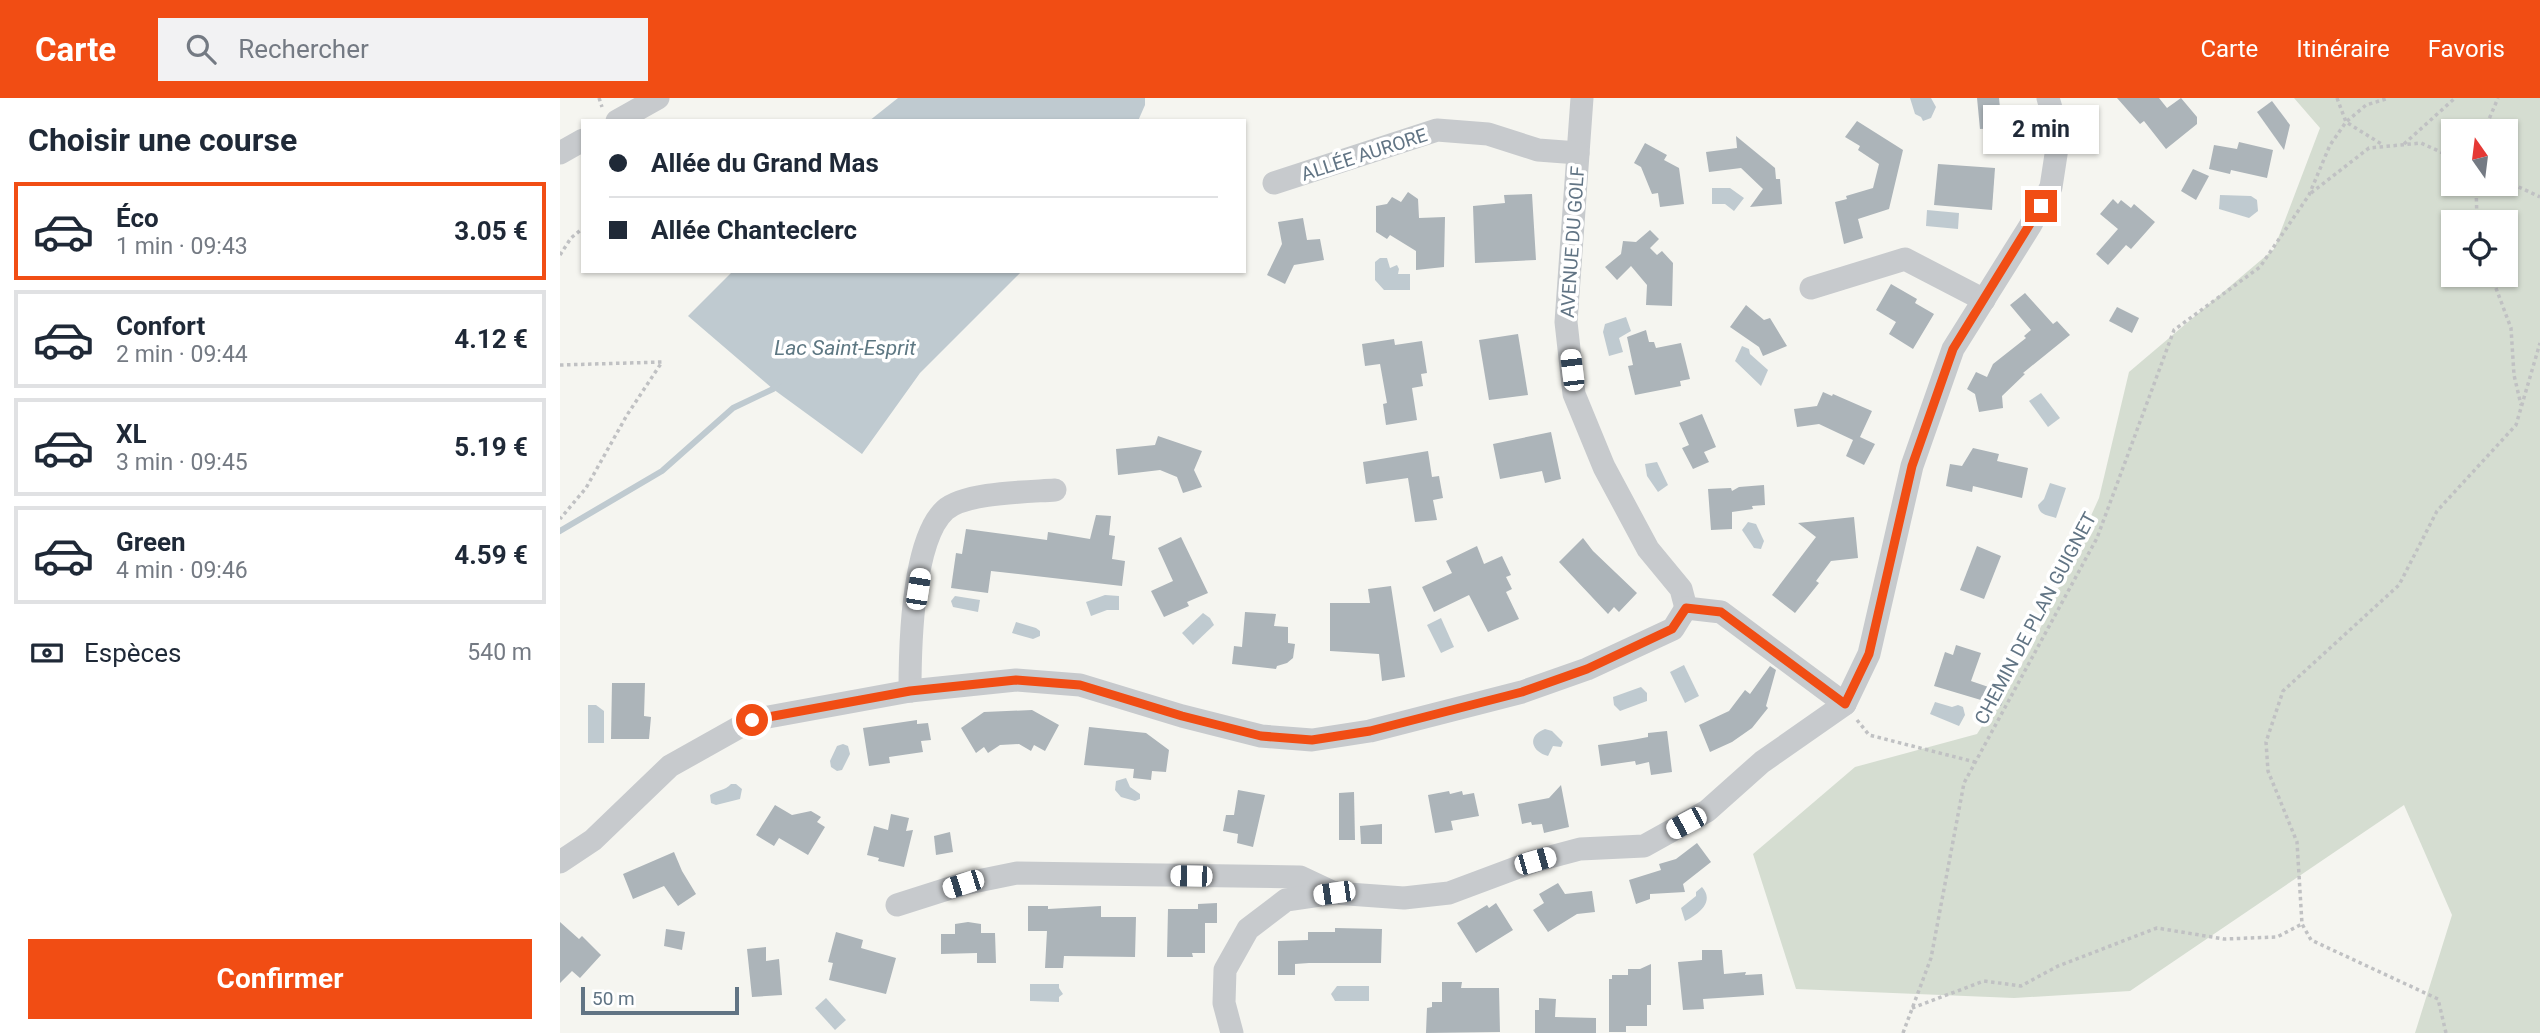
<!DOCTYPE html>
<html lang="fr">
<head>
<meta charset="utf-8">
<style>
  :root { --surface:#fff; --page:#f2f2f3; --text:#1f2937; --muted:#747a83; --line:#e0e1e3; --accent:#f14d14 }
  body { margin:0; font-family:Roboto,sans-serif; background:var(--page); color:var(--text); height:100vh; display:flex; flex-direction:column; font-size:26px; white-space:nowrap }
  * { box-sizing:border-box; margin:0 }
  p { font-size:23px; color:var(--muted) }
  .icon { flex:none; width:38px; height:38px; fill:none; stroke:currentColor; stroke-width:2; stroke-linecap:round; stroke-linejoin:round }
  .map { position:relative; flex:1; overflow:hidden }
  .details { display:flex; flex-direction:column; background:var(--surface); width:560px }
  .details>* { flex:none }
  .guide { position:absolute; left:21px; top:21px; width:665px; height:154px; border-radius:0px; box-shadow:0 2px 5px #0004; display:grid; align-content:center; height:154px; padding:0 28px; background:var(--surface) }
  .needle { width:46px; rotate:346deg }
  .controls { position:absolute; left:1881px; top:21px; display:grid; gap:14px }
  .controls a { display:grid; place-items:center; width:77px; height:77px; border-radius:0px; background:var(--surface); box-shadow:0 2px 5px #0004; font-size:35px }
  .scale { position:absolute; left:21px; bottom:18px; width:158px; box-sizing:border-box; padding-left:7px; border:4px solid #617484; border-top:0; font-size:19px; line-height:24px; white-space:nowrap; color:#617484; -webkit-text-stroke:5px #fff; paint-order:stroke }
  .end { position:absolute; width:32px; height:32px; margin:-16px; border:9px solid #f14d14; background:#fff; box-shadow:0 0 0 4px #fff }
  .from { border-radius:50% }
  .bubble { position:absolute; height:49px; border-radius:0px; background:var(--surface); box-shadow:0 2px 5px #0004; font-size:23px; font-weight:700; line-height:49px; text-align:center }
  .car { position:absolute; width:21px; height:42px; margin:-21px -10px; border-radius:9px; box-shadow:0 0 5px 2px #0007; background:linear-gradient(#fff 24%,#345 0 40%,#fff 0 76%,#345 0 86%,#fff 0) }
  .guide b { display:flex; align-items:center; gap:24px; height:66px; font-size:26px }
  .guide b+b { border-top:2px solid var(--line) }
  .guide i { width:18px; height:18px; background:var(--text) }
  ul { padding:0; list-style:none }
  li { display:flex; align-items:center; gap:21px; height:98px; margin:0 14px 10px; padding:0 14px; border:4px solid var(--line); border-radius:0px }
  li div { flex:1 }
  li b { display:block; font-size:26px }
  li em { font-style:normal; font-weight:700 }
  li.active { border-color:var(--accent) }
  li>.icon { width:63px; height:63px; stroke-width:1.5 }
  h2 { padding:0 28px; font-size:32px; line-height:84px }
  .pay { display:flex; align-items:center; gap:18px; height:77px; padding:0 28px; font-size:26px }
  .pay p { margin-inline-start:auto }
  .button { display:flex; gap:14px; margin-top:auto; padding:14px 28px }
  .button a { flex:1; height:80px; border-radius:0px; background:var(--accent); color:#fff; font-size:28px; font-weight:700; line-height:80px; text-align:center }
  header { display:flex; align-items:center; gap:42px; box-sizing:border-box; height:98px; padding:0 35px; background:var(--accent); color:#fff }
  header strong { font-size:33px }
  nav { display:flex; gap:38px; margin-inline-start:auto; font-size:24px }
  .search { width:490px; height:63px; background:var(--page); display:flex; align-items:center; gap:18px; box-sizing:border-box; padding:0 24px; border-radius:0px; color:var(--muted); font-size:26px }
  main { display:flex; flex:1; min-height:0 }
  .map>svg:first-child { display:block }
  .green { fill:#d5ddd1; fill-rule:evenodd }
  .water { fill:#bfcad0 }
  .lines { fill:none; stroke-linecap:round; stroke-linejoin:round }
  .stream { stroke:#bfcad0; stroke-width:6 }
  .building { fill:#acb4b9 }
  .path { stroke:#c0c1c3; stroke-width:3.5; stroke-dasharray:3.5 3.5; stroke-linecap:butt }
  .minor { stroke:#c7cacd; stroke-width:23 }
  .route { stroke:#f14d14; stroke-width:9 }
  .labels { text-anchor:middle; stroke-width:7; stroke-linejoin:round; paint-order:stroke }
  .street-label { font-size:19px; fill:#617484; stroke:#fff }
  .water-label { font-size:21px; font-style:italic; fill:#5d7782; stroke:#fff }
</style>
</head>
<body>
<header>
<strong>Carte</strong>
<div class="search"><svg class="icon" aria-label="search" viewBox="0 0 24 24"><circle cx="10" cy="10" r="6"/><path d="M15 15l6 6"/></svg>Rechercher</div>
<nav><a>Carte</a><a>Itinéraire</a><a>Favoris</a></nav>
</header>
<main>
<section class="details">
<h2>Choisir une course</h2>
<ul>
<li class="active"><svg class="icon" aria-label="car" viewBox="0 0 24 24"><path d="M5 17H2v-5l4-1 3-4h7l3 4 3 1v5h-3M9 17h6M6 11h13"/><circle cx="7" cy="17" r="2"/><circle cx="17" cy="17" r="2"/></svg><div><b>Éco</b><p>1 min · 09:43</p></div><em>3.05 €</em></li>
<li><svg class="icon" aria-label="car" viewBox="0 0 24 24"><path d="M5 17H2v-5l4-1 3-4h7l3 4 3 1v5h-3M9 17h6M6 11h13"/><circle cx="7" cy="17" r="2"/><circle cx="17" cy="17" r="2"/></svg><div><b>Confort</b><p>2 min · 09:44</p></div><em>4.12 €</em></li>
<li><svg class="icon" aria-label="car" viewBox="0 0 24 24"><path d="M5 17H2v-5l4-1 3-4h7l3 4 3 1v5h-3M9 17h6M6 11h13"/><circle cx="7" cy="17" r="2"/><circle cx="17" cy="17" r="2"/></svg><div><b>XL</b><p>3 min · 09:45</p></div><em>5.19 €</em></li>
<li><svg class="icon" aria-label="car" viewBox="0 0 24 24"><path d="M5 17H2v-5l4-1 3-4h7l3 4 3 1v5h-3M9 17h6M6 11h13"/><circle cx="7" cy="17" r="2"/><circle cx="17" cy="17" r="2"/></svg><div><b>Green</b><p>4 min · 09:46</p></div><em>4.59 €</em></li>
</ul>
<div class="pay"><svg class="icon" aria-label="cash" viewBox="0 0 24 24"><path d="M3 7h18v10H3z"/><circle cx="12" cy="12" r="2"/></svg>Espèces<p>540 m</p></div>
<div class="button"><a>Confirmer</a></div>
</section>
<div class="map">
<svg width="1980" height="935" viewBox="0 0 1980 935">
  <rect width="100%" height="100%" fill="#f5f5f0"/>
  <path class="green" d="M1734 0H1980V935H1855L1892 817 1844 707 1570 893 1454 900 1236 891 1193 756 1295 669 1417 636 1470 553 1539 400 1569 274 1714 151 1760 30ZM1894 33H1946V86H1894ZM1894 124H1946V177H1894Z"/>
  <g class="water">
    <polygon points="338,0 585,0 585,7 578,23 309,23"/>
    <polygon points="1350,0 1371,0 1376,9 1371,20 1363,23 1361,19 1355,16"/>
    <polygon points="1152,90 1170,90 1184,100 1174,113 1165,106 1152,106"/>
    <polygon points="1660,97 1691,98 1697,102 1698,113 1689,120 1659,111"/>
    <polygon points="1367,112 1399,115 1398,131 1366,128"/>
    <polygon points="820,160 827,160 830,170 837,167 839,171 838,176 850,176 850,192 824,192 815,182 815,164"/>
    <polygon points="173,173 462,173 360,275 302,356 213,291 128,218"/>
    <polygon points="1066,219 1071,233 1059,240 1063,254 1049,258 1043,234 1045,226"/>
    <polygon points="1182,248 1189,251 1190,256 1208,272 1201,288 1175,263"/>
    <polygon points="1481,295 1500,320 1488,329 1469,303"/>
    <polygon points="1097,364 1108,387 1098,394 1087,378 1085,366"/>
    <path d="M1490 385 1506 390 1496 420C1487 417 1479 417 1478 407L1484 401Z"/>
    <polygon points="1188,424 1196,426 1204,443 1201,451 1194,450 1182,432"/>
    <polygon points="545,497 559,498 559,512 547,512 531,518 526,504"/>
    <polygon points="395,498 420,502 418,514 393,509 391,503"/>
    <polygon points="643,515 650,520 654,527 633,547 622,535"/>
    <polygon points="881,520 894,549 881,555 867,527"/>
    <polygon points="456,524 476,530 480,533 480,538 473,541 452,535"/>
    <polygon points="1124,567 1139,598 1125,605 1110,574"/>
    <polygon points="1081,589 1087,595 1087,603 1060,613 1054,607 1053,599"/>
    <polygon points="1375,604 1392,609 1398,607 1403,609 1405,617 1399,628 1370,616"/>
    <polygon points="28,607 36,607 44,613 44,645 28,645"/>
    <path d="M985 631 992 633 1003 644 1001 649 993 648 988 658C972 654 966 638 985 631Z"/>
    <polygon points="283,646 288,648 290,656 282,672 277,673 271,669 270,663 277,648"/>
    <polygon points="566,680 570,689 580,696 580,701 575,703 561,699 555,692 556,683"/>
    <path d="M171 686H176L182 691 180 701 156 707 151 705 150 697C156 692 165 693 171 686Z"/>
    <path d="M1142 789C1155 804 1139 816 1125 823L1121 810 1136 798V794Z"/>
    <polygon points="470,886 499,886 499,890 503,896 499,899 499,904 470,903"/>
    <polygon points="777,888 809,888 809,903 775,903 771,896"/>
    <polygon points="266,900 286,922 275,932 255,910"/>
  </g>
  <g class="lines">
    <polyline class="stream" points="0,433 102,373 173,310 213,291 218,285"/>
  </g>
  <g class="building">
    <polygon points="1417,0 1439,0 1442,30 1420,31"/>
    <polygon points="1557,0 1599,0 1607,10 1621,0 1637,19 1637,26 1606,51 1584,23 1580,26"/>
    <polygon points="1712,3 1730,27 1724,52 1697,14"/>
    <polygon points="1297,23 1343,52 1329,111 1298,121 1303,140 1284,146 1275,104 1287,101 1286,98 1313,90 1319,66 1298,52 1300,48 1285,39"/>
    <polygon points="1176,38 1215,70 1216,81 1220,81 1222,106 1190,109 1203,91 1181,70 1149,74 1146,54 1177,50"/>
    <polygon points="1679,44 1713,52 1707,80 1671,72 1670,76 1649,71 1654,47 1677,51"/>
    <polygon points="1085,45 1107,57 1104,62 1119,70 1124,106 1100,109 1098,95 1092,96 1081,69 1074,65"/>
    <polygon points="1378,66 1435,70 1432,112 1374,107"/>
    <polygon points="1633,71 1649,78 1636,102 1621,93"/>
    <polygon points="848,94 858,101 859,120 885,119 884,169 856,172 856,153 830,137 827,141 816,134 816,108 827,106 832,99 841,104"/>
    <polygon points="972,96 976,162 915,165 913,108 945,105 944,97"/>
    <polygon points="1553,101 1558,106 1561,102 1571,110 1574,106 1595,124 1571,151 1566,147 1548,167 1536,156 1558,131 1540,116"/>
    <polygon points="743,120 747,142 760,141 764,162 734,167 725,186 707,177 722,146 718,124"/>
    <polygon points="1090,132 1099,141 1090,150 1097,157 1102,153 1113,165 1112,208 1086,207 1087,187 1071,168 1057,182 1045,169 1061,156 1063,143 1076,144"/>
    <polygon points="1331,186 1357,201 1355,205 1374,216 1353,251 1329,236 1336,224 1316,212"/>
    <polygon points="1465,195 1493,226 1497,223 1510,237 1463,275 1465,276 1442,298 1443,310 1419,314 1415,296 1407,291 1416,274 1427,279 1433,266 1466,240 1464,238 1471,232 1450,207"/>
    <polygon points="1186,207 1204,222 1210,220 1227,248 1203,258 1199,249 1170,229"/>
    <polygon points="1557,209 1579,220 1572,235 1549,223"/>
    <polygon points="1086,232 1089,244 1094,244 1096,250 1121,245 1130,281 1120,283 1121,288 1075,297 1068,268 1073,267 1067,239"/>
    <polygon points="958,236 968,297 929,302 919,242"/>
    <polygon points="834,241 835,247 862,243 867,275 861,276 863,288 852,290 857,322 826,327 823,306 827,305 820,266 805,268 802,246"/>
    <polygon points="1263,294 1272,298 1273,296 1312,313 1300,339 1315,346 1304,367 1286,358 1293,342 1259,326 1237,329 1234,311 1257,308"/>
    <polygon points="1142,316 1156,349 1144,354 1149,364 1133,371 1122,350 1129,347 1119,325"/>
    <polygon points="991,334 1001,381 985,385 982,373 940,381 933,346"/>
    <polygon points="598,338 642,353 634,372 642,389 623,395 617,379 600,372 558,377 556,351 595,347"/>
    <polygon points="1413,350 1439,356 1437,363 1468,370 1462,400 1413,388 1412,394 1386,388 1390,366 1402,368"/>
    <polygon points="868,353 872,379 879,378 883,400 873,402 877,422 855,424 848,380 806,386 803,364"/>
    <polygon points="1204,387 1205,407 1192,408 1193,411 1172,414 1172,431 1151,432 1148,391 1171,390 1172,393 1179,389"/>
    <polygon points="536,417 551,418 549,437 555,438 552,461 565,463 562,488 431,473 428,495 391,490 396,455 402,456 406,431 487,442 488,434 530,441"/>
    <polygon points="1294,419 1298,460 1271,463 1256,483 1259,485 1235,515 1212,497 1256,439 1238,425"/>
    <polygon points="621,439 648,495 627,504 629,508 604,519 591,493 613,483 598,450"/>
    <polygon points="1023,440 1033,453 1077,495 1059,514 1054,509 1048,516 999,464"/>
    <polygon points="917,448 924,466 942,458 951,477 946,479 952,491 946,494 959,521 928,534 909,497 874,514 862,489 892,475 886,463"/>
    <polygon points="1417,448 1441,458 1424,501 1400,492"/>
    <polygon points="831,488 845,579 822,583 819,556 770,553 770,505 810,505 808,491"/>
    <polygon points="685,514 716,516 714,528 728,529 728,545 735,546 733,560 727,565 717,568 716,571 672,566 674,548 682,549"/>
    <polygon points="1396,547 1421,555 1411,583 1446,595 1441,608 1374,588 1385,554 1393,557"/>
    <polygon points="1210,568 1216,572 1206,608 1208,610 1192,630 1172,644 1150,654 1139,627 1169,613 1185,592 1190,596"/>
    <polygon points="52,585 85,585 84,618 91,619 89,641 51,641"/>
    <polygon points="472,612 499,627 485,653 474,647 471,653 459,646 440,647 428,655 424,649 416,655 401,630 424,614"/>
    <polygon points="357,622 357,626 368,625 371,642 361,643 363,654 329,659 330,665 309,668 303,630"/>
    <polygon points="529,629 586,635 609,652 606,674 592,673 591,682 573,680 574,671 524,667"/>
    <polygon points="1107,633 1112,674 1091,677 1089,664 1076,667 1075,663 1041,668 1038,647 1072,642 1088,639 1088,635"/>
    <polygon points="1001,687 1009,729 984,735 982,726 972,727 971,724 962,726 958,706 989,700"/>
    <polygon points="678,692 705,697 693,749 677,745 678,736 663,733 666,717 674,717"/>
    <polygon points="889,693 890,696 902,693 903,697 914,695 919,718 891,723 893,732 875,735 868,697"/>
    <polygon points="794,694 795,742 779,742 779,695"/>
    <polygon points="215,707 232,717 251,713 261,719 257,724 265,729 248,757 219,740 214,748 196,737"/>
    <polygon points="331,716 349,720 346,733 353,732 344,769 318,763 319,760 307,757 314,728 328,732"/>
    <polygon points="822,726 822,746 801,746 800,728"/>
    <polygon points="390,734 393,754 376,757 374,738"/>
    <polygon points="1137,745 1151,764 1123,786 1125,794 1090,796 1090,801 1076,806 1069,782 1101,772 1099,766 1116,761"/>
    <polygon points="114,754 122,773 136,796 118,808 104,788 73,801 63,776"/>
    <polygon points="998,785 1005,796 1032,793 1035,814 1017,816 988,834 973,812 984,805 979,796"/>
    <polygon points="657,805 657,825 645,825 645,855 632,855 633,859 607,859 608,811 638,811 638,806"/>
    <polygon points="936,805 953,832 916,855 897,825 927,807 929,810"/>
    <polygon points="468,808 488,808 488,811 541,808 541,819 576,819 575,859 504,858 503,870 485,870 487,833 468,833"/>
    <polygon points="0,824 19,841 22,838 41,857 20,880 12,873 0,885"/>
    <polygon points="408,824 421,826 421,835 435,835 436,865 417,865 417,855 381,856 381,836 395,836 395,826"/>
    <polygon points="775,830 822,831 821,865 749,865 735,866 735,877 718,877 718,843 748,842 748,834 775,834"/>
    <polygon points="106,831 125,834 122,852 104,848"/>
    <polygon points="276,834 303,842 301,850 336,860 326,896 269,882 273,865 268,864"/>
    <polygon points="206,849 206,863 219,861 222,897 192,899 187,851"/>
    <polygon points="1142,852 1162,852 1164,876 1186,874 1185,877 1202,876 1204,897 1143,901 1144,911 1123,912 1118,864 1142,862"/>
    <polygon points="1091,866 1091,907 1087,907 1087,928 1066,928 1066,934 1049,934 1049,881 1052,881 1052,877 1068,877 1068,871 1080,871"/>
    <polygon points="882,884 902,884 901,890 939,890 940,934 866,935 867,910 872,909 872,904 882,904"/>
    <polygon points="979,900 996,901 995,919 1036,920 1036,935 975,935 975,912 979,912"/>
  </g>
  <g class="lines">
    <g class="path">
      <polyline points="39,0 42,9"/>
      <polyline points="1777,0 1786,24 1823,47"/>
      <polyline points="1924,33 1938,0"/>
      <polyline points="1844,46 1895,0"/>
      <polyline points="1946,83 1980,99"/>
      <polyline points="1916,86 1917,124"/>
      <polyline points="1751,95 1809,50 1861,45 1894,60"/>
      <polyline points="0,157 11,140 23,130"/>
      <polyline points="1931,177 1951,230 1954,277 1961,307"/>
      <polyline points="0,267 102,264 67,317 26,390 0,421"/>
      <polyline points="1297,622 1309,637 1415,664"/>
      <polyline points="1352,910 1424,883 1461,888 1498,868 1597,830 1664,841 1717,839 1742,826"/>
      <polyline points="1343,935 1371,860 1404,685 1537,440 1614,232 1700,169 1749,97 1770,47 1786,24 1806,7 1829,0"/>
      <polyline points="1886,935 1878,901 1751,842 1742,826 1737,744 1708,673 1706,644 1723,593 1839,487 1877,413 1956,327 1980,245"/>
    </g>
    <g class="minor">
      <polyline points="1022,0 1006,224 1014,296 1044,369 1088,451 1121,491 1126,510"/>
      <polyline points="57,23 98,0"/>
      <polyline points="0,55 23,42"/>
      <polyline points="714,85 877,32 928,36 978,52 1018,55"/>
      <polyline points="1251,190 1345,161 1424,202"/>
      <polyline points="1126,510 1161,514 1285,606"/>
      <path d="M350 593C350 549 352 442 385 412 405 394 468 394 495 392"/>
      <polyline points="0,764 33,742 110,668 192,622 350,593 456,582 520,587 622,618 701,638 752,642 810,633 962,594 1027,571 1113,531 1126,510"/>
      <polyline points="337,807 403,786 457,775 740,779 774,795"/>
      <polyline points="672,935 664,905 665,872 688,831 726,802 774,795 844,800 889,795 975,763 1020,751 1084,748 1147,713 1202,664 1285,606 1309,556 1352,368 1393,251 1470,128 1491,89 1499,37 1488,0"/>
    </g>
  </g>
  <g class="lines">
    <polyline class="route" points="192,622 350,593 456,582 520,587 622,618 701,638 752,642 810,633 962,594 1027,571 1112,531 1126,510 1161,514 1285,606 1309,556 1352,368 1393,251 1481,108"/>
  </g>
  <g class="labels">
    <g class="street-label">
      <text transform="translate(804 56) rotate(-18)" y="7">ALLÉE AURORE</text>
      <text transform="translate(1012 144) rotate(-86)" y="7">AVENUE DU GOLF</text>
      <text transform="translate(1475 520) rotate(-62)" y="7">CHEMIN DE PLAN GUIGNET</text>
    </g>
    <g class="water-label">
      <text x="285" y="257">Lac Saint-Esprit</text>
    </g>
  </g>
</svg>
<div class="controls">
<a><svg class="needle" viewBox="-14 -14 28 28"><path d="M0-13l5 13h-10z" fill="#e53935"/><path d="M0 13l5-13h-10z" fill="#747a83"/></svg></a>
<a><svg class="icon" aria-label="locate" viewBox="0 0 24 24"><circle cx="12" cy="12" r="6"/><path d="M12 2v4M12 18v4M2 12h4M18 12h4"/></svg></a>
</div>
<div class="scale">50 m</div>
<i class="end from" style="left:192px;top:622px"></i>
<i class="end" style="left:1481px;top:108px"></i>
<div class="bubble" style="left:1423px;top:7px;width:116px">2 min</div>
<i class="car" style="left:1012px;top:272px;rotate:353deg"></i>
<i class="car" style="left:358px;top:491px;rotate:9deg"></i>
<i class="car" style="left:1126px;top:725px;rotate:242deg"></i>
<i class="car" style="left:975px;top:763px;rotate:74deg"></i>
<i class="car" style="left:631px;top:778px;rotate:271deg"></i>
<i class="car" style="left:403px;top:786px;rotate:252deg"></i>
<i class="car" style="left:774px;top:795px;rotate:262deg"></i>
<div class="guide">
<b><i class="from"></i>Allée du Grand Mas</b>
<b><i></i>Allée Chanteclerc</b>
</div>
</div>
</main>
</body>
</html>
